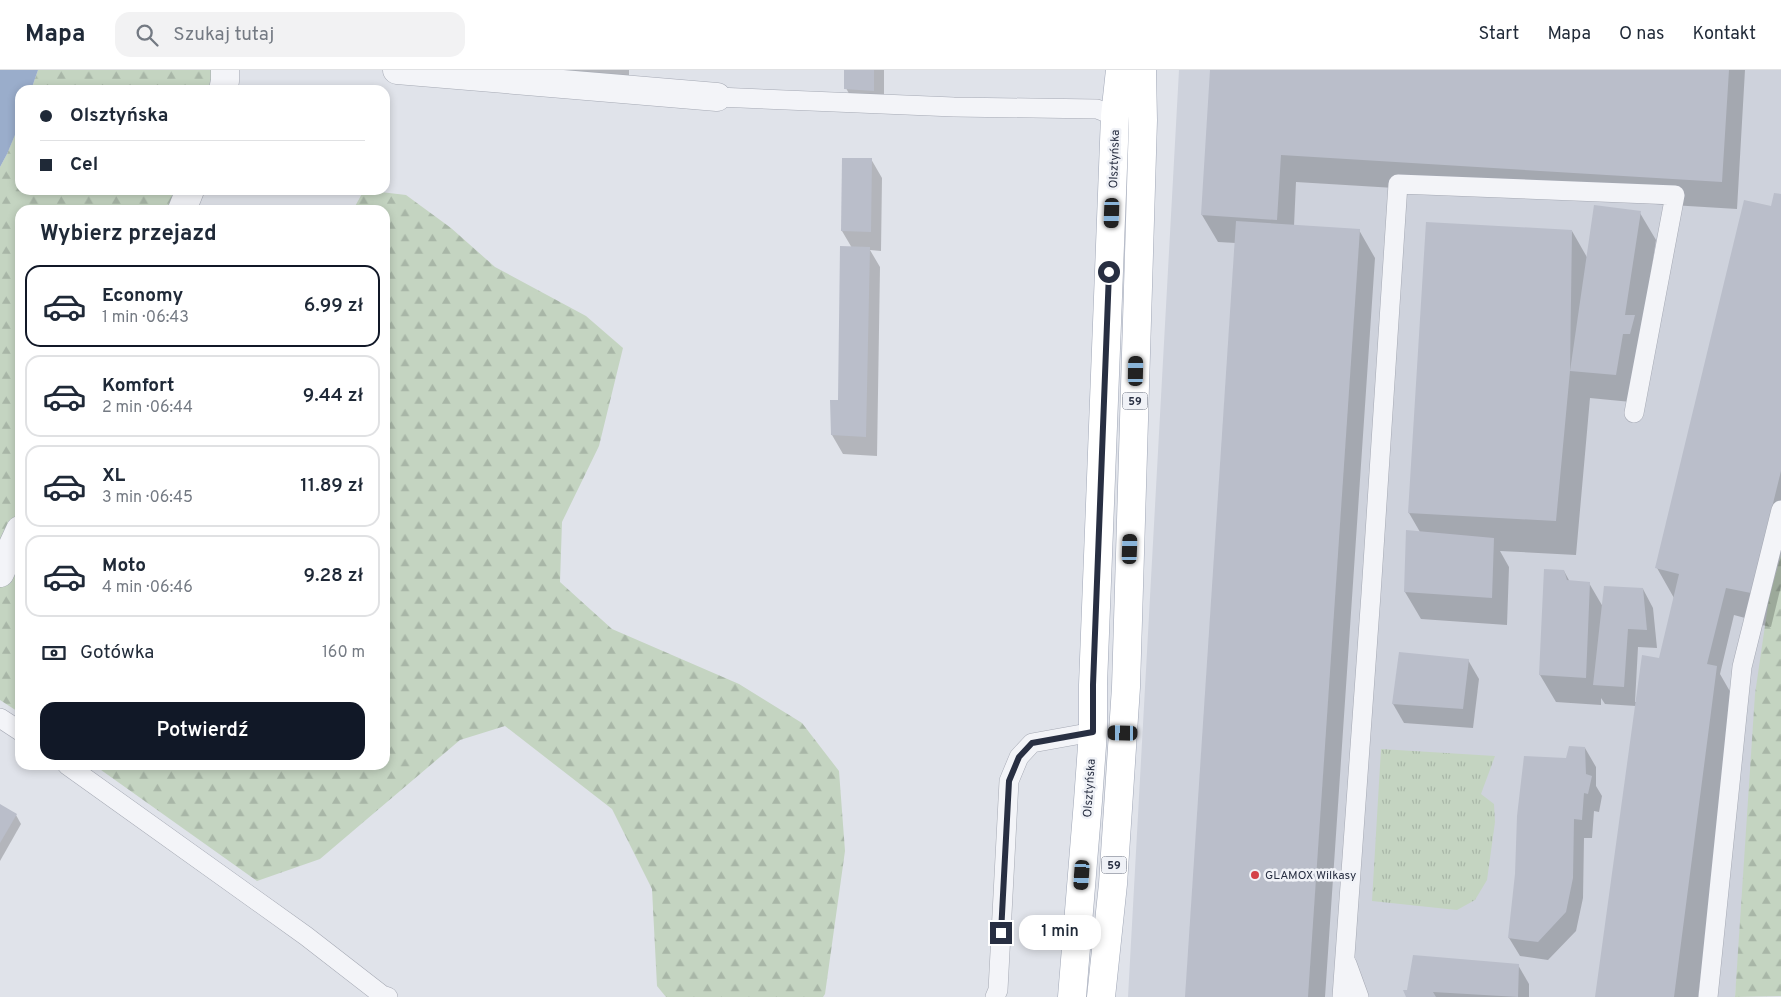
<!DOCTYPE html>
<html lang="pl">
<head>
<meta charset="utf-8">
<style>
  :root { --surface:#fff; --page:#f2f2f3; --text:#1f2937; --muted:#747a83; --line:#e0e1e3; --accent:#111827 }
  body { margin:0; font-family:Overpass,sans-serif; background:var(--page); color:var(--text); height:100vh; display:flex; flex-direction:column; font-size:19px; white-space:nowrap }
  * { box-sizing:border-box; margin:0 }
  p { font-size:16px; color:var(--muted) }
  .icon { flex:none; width:28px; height:28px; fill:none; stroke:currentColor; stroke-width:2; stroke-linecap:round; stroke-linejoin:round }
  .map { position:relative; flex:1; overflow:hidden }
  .side { position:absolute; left:15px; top:135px; width:375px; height:565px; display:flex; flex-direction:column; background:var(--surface); border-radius:15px; box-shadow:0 2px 8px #0003 }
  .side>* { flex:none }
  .hud { position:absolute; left:15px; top:15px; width:375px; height:110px; border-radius:15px; box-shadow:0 2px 8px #0003; display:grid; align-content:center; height:110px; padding:0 25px; background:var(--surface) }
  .end { position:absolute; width:22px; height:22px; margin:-11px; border:6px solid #282f42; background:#fff; box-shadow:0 0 0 2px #fff }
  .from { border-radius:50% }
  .bubble { position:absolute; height:35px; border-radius:15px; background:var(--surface); box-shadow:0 2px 8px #0003; font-size:16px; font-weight:600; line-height:35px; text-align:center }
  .car { position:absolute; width:15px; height:30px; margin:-15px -8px; border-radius:6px; box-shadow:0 0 4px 1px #0007; background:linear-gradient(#222 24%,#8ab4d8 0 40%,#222 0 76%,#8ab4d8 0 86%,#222 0) }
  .hud b { display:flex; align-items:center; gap:18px; height:48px; font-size:19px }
  .hud b+b { border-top:1px solid var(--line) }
  .hud i { width:12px; height:12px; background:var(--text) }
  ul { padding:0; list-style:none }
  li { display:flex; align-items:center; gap:15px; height:82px; margin:0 10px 8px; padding:0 15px; border:2px solid var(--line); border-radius:15px }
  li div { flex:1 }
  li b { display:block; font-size:19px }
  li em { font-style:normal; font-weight:600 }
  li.active { border-color:var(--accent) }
  li>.icon { width:45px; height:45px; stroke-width:1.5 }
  h2 { padding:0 25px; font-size:22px; line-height:60px }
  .pay { display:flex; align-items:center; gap:12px; height:55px; padding:0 25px; font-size:19px }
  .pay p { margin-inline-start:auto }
  .primary-button { display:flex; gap:10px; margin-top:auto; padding:10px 25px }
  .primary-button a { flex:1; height:58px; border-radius:15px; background:var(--accent); color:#fff; font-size:20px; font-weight:600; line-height:58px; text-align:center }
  header { display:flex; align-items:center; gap:30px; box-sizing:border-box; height:70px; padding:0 25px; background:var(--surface); border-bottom:1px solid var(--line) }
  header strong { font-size:24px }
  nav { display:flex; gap:28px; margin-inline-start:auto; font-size:18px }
  .search { width:350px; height:45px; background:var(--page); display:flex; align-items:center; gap:12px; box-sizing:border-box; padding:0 18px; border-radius:15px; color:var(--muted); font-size:19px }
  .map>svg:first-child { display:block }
  .built { fill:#ced2dc }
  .grass { fill:url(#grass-tufts) }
  .forest { fill:url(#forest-firs) }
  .water { fill:#9aadcb }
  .shadow { fill:#0003 }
  .building { fill:#babeca }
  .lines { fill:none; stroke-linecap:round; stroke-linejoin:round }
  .service-casing { stroke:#a5a9b4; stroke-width:20 }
  .minor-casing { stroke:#a5a9b4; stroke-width:29 }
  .primary-casing { stroke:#9fa6b6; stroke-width:29 }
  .service { stroke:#f3f4f8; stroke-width:19 }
  .minor { stroke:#f3f4f8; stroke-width:28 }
  .primary { stroke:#fff; stroke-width:28 }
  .route { stroke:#282f42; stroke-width:6 }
  .poi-dot { fill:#d44047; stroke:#f0f2f7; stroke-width:2 }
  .labels { text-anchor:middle; stroke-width:5; stroke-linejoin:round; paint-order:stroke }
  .shield { fill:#f0f2f7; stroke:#646a78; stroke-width:1 }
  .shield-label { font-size:11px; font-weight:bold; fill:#282f42 }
  .street-label { font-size:12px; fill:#282f42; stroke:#f0f2f7 }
  .poi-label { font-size:12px; fill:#282f42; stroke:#f0f2f7; text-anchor:start }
</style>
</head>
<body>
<header>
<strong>Mapa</strong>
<div class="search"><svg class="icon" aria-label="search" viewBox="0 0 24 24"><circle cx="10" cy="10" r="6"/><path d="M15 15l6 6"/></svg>Szukaj tutaj</div>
<nav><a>Start</a><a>Mapa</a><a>O nas</a><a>Kontakt</a></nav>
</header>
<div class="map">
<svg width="1781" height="927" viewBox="0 0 1781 927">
  <defs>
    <pattern id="grass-tufts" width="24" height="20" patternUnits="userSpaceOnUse" patternTransform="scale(1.25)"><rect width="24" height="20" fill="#c4d4c1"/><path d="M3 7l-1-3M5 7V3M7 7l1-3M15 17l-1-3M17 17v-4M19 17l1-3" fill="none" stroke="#a8b6a7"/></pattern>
    <pattern id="forest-firs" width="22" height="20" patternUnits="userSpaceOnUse" patternTransform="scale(1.25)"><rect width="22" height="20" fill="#c4d4c1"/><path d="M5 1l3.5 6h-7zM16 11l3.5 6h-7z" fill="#a8b6a7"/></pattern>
  </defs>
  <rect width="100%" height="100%" fill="#e0e3ea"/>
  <polygon class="built" points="1179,0 1781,0 1781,485 1769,528 1735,927 1128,927"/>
  <polygon class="grass" points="1381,679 1495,686 1481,724 1494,734 1495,752 1487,810 1475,830 1457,840 1372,831"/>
  <g class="forest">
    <polygon points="38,0 217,0 219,20 31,20"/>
    <polygon points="20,52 20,120 188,120 178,140 20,140 20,643 0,630 0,97 7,84"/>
    <polygon points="364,120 406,125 451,158 495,197 586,246 623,278 599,376 562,452 560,512 612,559 739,614 802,653 839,701 845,781 825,924 823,927 666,927 657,916 652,819 612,739 505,656 460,670 320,789 257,811 94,695 385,695 385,140 353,140"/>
    <polygon points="1781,485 1781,926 1735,927 1755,624 1769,528"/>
  </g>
  <polygon class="water" points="0,0 38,0 31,20 20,20 20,53 7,84 0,97"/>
  <g class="shadow">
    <polygon points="520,0 629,0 629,13"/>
    <polygon points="846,0 884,0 884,39 856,37 846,18"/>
    <polygon points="1211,0 1745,0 1737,139 1296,112 1294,156 1359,160 1375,188 1325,927 1186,927 1236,173 1218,172 1202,145"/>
    <polygon points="871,89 882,108 881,181 870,180 880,197 877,386 843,384 832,365 839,332 852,178 842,161"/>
    <polygon points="1781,126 1781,516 1771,557 1748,552 1745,548 1734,545 1720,604 1736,632 1698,927 1596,927 1636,636 1605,634 1601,628 1601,635 1556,632 1540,605 1564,501 1570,512 1589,513 1603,537 1643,519 1653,538 1657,578 1638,577 1635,632 1637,632 1661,589 1674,528 1657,498 1771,138"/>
    <polygon points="1640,143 1656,170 1631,332 1590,328 1576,485 1500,481 1509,497 1507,555 1421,549 1405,522 1420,462 1409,443 1572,161 1588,189"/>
    <polygon points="1468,590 1479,609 1473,658 1404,653 1393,634"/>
    <polygon points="1585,678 1596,697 1596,716 1602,726 1599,742 1594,741 1592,768 1584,768 1583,828 1576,861 1548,890 1520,886 1509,868 1567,690"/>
    <polygon points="0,736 16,745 21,754 0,791"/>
    <polygon points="1518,895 1529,914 1529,927 1408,927"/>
  </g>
  <g class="building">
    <polygon points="844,0 874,0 874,21 844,19"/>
    <polygon points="1210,0 1729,0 1722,112 1281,85 1277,150 1201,145"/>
    <polygon points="842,88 872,88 871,162 841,161"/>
    <polygon points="1774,123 1781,124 1781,401 1751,523 1726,518 1707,594 1717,596 1674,927 1595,927 1642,585 1659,588 1679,504 1655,498 1744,130 1771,136"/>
    <polygon points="1594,135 1641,141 1625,245 1635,245 1630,264 1623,264 1616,305 1570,301 1556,451 1408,443 1426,152 1572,160 1570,301"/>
    <polygon points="1236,151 1360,159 1308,927 1185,927"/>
    <polygon points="840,176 870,177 866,367 831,365 830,330 838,330"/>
    <polygon points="1406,460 1494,468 1492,528 1404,522"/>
    <polygon points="1544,499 1564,500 1567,510 1590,512 1586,608 1539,605"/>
    <polygon points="1604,516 1643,518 1647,560 1628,559 1624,617 1593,615"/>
    <polygon points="1399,582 1469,589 1463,639 1392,634"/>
    <polygon points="1569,676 1585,677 1586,704 1592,706 1588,724 1584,723 1582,750 1574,749 1573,808 1566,842 1538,872 1508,868 1515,804 1517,746 1524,686 1566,688"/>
    <polygon points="0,734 17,744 0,773"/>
    <polygon points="1413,885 1519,894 1518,927 1433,922 1436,927 1406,927 1403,920 1407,920"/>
  </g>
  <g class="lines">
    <defs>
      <g id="service">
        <polyline points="717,27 954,37 1097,39 1115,46"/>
        <polyline points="0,648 20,661"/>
        <polyline points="67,695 306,866 382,925 388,927"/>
        <polyline points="1347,894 1359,927"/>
        <polyline points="995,927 998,920 1009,711 1019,687 1032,673 1093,662"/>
        <polyline points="1342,927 1371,524 1398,114 1675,125 1634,343"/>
        <polyline points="1708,927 1742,597 1781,440"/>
      </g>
      <g id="minor">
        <polyline points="397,0 717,27"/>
        <polyline points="223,20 225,11 225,0"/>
        <polyline points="182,140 190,120"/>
        <polyline points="0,503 20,460"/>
      </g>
      <g id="primary">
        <polyline points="1072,927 1088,731 1093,662 1093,615 1115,46 1120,0"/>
        <polyline points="1101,927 1113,814 1126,617 1143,50 1142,0"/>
      </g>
    </defs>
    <use href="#service" class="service-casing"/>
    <use href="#minor" class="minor-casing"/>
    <use href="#primary" class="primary-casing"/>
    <use href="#service" class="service"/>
    <use href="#minor" class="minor"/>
    <use href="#primary" class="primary"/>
  </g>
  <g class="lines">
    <polyline class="route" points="1001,863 1009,711 1019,687 1032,673 1093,662 1093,615 1109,202"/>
  </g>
  <circle class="poi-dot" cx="1255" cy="805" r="5"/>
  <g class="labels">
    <g class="shield">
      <rect x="1122.5" y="322.5" width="25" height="17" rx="4"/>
      <rect x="1101.5" y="786.5" width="25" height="17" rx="4"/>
    </g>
    <g class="shield-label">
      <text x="1135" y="335">59</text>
      <text x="1114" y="799">59</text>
    </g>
    <g class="street-label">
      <text transform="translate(1114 89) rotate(-88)" y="4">Olsztyńska</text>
      <text transform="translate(1089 718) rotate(-86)" y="4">Olsztyńska</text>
    </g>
    <g class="poi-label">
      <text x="1265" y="809">GLAMOX Wilkasy</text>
    </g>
  </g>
</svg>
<i class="end from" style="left:1109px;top:202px"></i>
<i class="end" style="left:1001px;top:863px"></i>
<div class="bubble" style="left:1019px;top:845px;width:82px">1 min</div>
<i class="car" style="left:1112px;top:143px;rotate:182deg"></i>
<i class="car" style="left:1136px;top:301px;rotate:1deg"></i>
<i class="car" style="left:1130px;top:479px;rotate:2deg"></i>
<i class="car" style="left:1123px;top:663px;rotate:271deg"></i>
<i class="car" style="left:1082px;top:805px;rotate:184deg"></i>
<div class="hud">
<b><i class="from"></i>Olsztyńska</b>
<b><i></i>Cel</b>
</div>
<section class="side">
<h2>Wybierz przejazd</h2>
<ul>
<li class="active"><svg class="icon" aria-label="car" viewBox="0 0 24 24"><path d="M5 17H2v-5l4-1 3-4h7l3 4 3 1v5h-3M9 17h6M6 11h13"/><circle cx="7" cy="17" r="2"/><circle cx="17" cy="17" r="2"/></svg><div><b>Economy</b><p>1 min · 06:43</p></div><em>6.99 zł</em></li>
<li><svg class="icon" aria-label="car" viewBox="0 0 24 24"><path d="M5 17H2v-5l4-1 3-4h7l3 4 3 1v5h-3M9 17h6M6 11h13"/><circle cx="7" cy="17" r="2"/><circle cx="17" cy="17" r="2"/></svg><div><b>Komfort</b><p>2 min · 06:44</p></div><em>9.44 zł</em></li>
<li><svg class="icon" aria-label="car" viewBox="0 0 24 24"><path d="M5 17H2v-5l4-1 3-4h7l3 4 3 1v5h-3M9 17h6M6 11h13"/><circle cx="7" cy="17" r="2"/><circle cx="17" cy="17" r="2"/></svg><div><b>XL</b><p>3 min · 06:45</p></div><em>11.89 zł</em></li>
<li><svg class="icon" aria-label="car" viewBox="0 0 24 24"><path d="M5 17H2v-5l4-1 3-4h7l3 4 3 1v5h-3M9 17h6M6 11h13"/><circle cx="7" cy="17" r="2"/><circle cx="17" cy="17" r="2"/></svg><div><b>Moto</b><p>4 min · 06:46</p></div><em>9.28 zł</em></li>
</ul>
<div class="pay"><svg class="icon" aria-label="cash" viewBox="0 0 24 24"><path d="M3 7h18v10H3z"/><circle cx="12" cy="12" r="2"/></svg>Gotówka<p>160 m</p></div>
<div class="primary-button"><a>Potwierdź</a></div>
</section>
</div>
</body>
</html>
